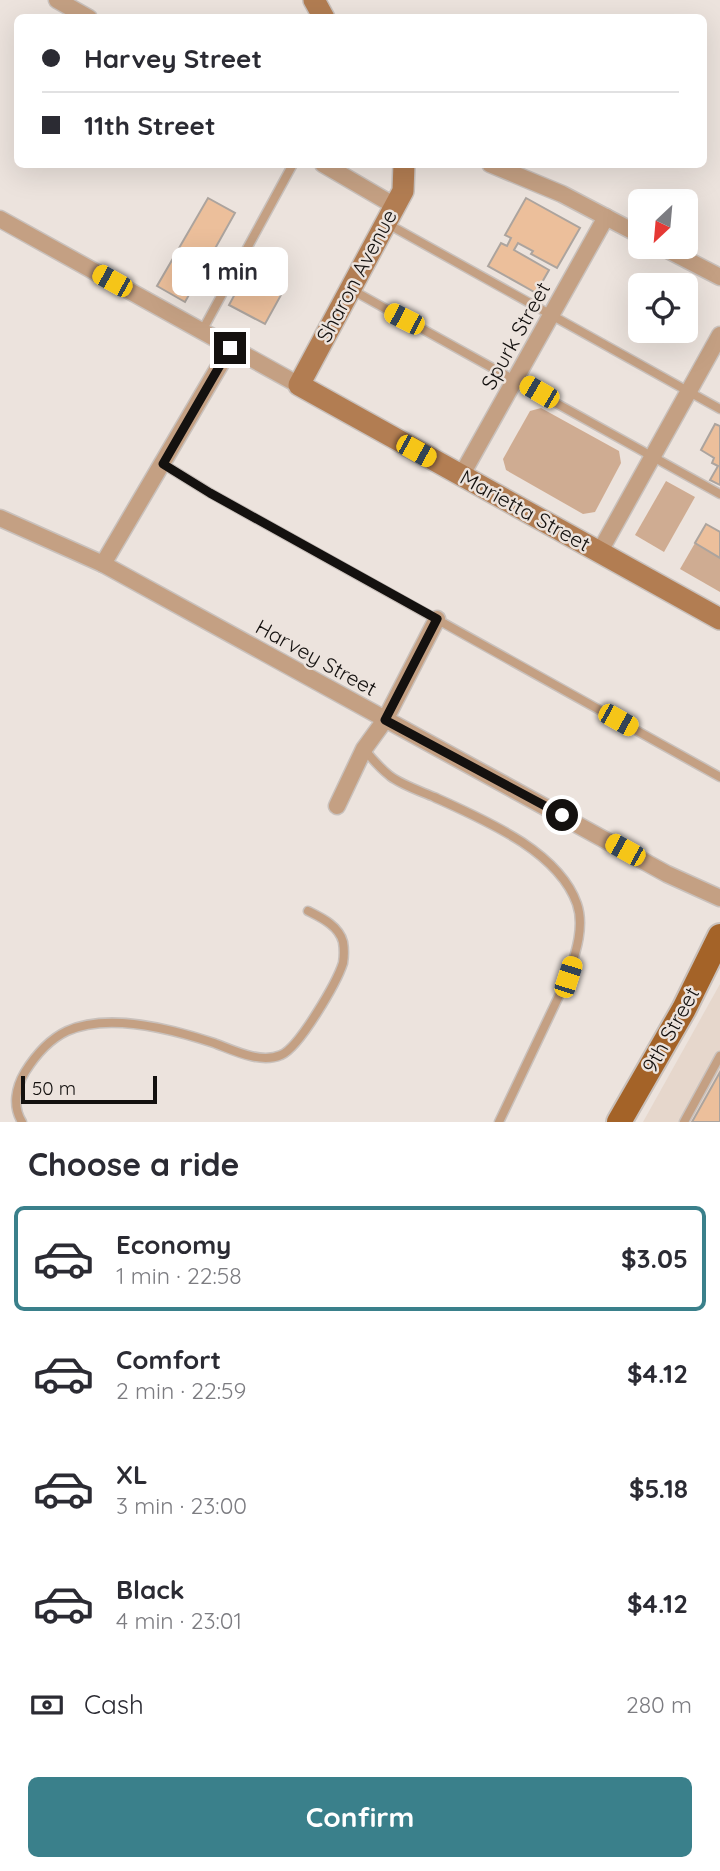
<!DOCTYPE html>
<html lang="en">
<head>
<meta charset="utf-8">
<style>
  :root { --surface:#fff; --page:#f7f7f7; --text:#2b2b33; --muted:#7c7c81; --line:#e1e1e2; --accent:#3a808b }
  body { margin:0; font-family:Quicksand,sans-serif; background:var(--page); color:var(--text); height:100vh; display:flex; flex-direction:column; font-size:26px; white-space:nowrap }
  * { box-sizing:border-box; margin:0 }
  p { font-size:23px; color:var(--muted) }
  .icon { flex:none; width:38px; height:38px; fill:none; stroke:currentColor; stroke-width:2; stroke-linecap:round; stroke-linejoin:round }
  .map { position:relative; height:1122px; overflow:hidden }
  .details { display:flex; flex-direction:column; background:var(--surface); flex:1 }
  .details>* { flex:none }
  .guide { position:absolute; left:14px; top:14px; width:693px; height:154px; border-radius:10px; box-shadow:0 7px 28px #0002; display:grid; align-content:center; height:154px; padding:0 28px; background:var(--surface) }
  .needle { width:46px; rotate:206deg }
  .fabs { position:absolute; left:628px; top:189px; display:grid; gap:14px }
  .fabs a { display:grid; place-items:center; width:70px; height:70px; border-radius:10px; background:var(--surface); box-shadow:0 7px 28px #0002; font-size:35px }
  .scale { position:absolute; left:21px; bottom:18px; width:136px; box-sizing:border-box; padding-left:7px; border:4px solid #14110f; border-top:0; font-size:19px; line-height:24px; white-space:nowrap; color:#14110f; -webkit-text-stroke:5px #ece3dd; paint-order:stroke }
  .end { position:absolute; width:32px; height:32px; margin:-16px; border:9px solid #14110f; background:#fff; box-shadow:0 0 0 4px #fff }
  .from { border-radius:50% }
  .bubble { position:absolute; height:49px; border-radius:10px; background:var(--surface); box-shadow:0 7px 28px #0002; font-size:23px; font-weight:800; line-height:49px; text-align:center }
  .car { position:absolute; width:21px; height:42px; margin:-21px -10px; border-radius:9px; box-shadow:0 0 5px 2px #0007; background:linear-gradient(#f5c518 24%,#345 0 40%,#f5c518 0 76%,#345 0 86%,#f5c518 0) }
  .guide b { display:flex; align-items:center; gap:24px; height:66px; font-size:26px }
  .guide b+b { border-top:2px solid var(--line) }
  .guide i { width:18px; height:18px; background:var(--text) }
  ul { padding:0; list-style:none }
  li { display:flex; align-items:center; gap:21px; height:105px; margin:0 14px 10px; padding:0 14px; border:4px solid transparent; border-radius:10px }
  li div { flex:1 }
  li b { display:block; font-size:26px }
  li em { font-style:normal; font-weight:800 }
  li.current { border-color:var(--accent) }
  li>.icon { width:63px; height:63px; stroke-width:1.5 }
  h2 { padding:0 28px; font-size:32px; line-height:84px }
  .pay { display:flex; align-items:center; gap:18px; height:77px; padding:0 28px; font-size:26px }
  .pay p { margin-inline-start:auto }
  .action { display:flex; gap:14px; margin-top:auto; padding:14px 28px }
  .action a { flex:1; height:80px; border-radius:10px; background:var(--accent); color:#fff; font-size:28px; font-weight:800; line-height:80px; text-align:center }
  .map>svg:first-child { display:block }
  .built { fill:#e6d7cc }
  .green { fill:#cfac92 }
  .building { fill:#ecbf9b; stroke:#aca49e; stroke-width:2 }
  .lines { fill:none; stroke-linecap:round; stroke-linejoin:round }
  .service-casing { stroke:#c9c1bc; stroke-width:11 }
  .minor-casing { stroke:#c9c1bc; stroke-width:19 }
  .secondary-casing { stroke:#c9c1bc; stroke-width:24 }
  .primary-casing { stroke:#c9c1bc; stroke-width:28 }
  .service { stroke:#c4a083; stroke-width:8 }
  .minor { stroke:#c4a083; stroke-width:16 }
  .secondary { stroke:#b27d52; stroke-width:21 }
  .primary { stroke:#a46328; stroke-width:24 }
  .route { stroke:#14110f; stroke-width:9 }
  .labels { text-anchor:middle; stroke-width:5; stroke-linejoin:round; paint-order:stroke }
  .street-label { font-size:21px; fill:#14110f; stroke:#ece3dd }
</style>
</head>
<body>
<div class="map">
<svg width="720" height="1122" viewBox="0 0 720 1122">
  <rect width="100%" height="100%" fill="#ece3dd"/>
  <polygon class="built" points="720,984 720,1122 643,1122"/>
  <g class="green">
    <polygon points="541,408 619,451 621,463 595,512 583,514 506,470 503,459 530,411"/>
    <polygon points="666,481 695,497 664,552 635,535"/>
    <polygon points="695,543 720,558 720,592 680,569"/>
  </g>
  <g class="building">
    <polygon points="208,198 235,213 185,302 157,286"/>
    <polygon points="526,198 580,228 557,268 531,254 533,251 518,243 514,250 549,270 536,293 488,266 501,243 507,246 511,238 505,235"/>
    <polygon points="250,266 286,286 265,324 229,305"/>
    <polygon points="715,424 720,426 720,485 710,480 718,466 712,463 714,458 701,450"/>
    <polygon points="706,524 720,532 720,558 695,543"/>
    <polygon points="720,1072 720,1122 692,1122"/>
  </g>
  <g class="lines">
    <defs>
      <g id="service">
        <polyline points="386,223 720,409"/>
        <polyline points="352,290 720,494"/>
        <polyline points="202,331 293,164"/>
        <polyline points="163,464 210,493 720,777"/>
        <path d="M364 749C372 759 380 768 390 776 402 785 420 791 434 797 482 819 558 850 577 904 585 927 575 955 568 977L499 1122"/>
        <path d="M22 1122C12 1106 16 1087 25 1072 35 1056 50 1039 67 1031 109 1012 172 1029 214 1043 233 1050 260 1064 281 1055 299 1048 337 982 343 963 344 957 344 948 343 942 339 926 322 918 308 911"/>
        <polyline points="684,1122 720,1056"/>
      </g>
      <g id="minor">
        <polyline points="57,0 89,18"/>
        <polyline points="323,164 395,206"/>
        <polyline points="490,164 562,194 640,235"/>
        <polyline points="0,219 299,385"/>
        <polyline points="662,247 720,277"/>
        <polyline points="461,476 606,217"/>
        <polyline points="0,518 103,564 667,874 720,898"/>
        <polyline points="599,553 720,335"/>
        <polyline points="103,564 230,348"/>
        <polyline points="337,806 364,749 385,720 437,619"/>
      </g>
      <g id="secondary">
        <polyline points="314,0 324,18"/>
        <polyline points="404,164 403,191 299,385 720,619"/>
      </g>
      <polyline id="primary" points="619,1122 684,1009 720,936"/>
    </defs>
    <use href="#service" class="service-casing"/>
    <use href="#minor" class="minor-casing"/>
    <use href="#secondary" class="secondary-casing"/>
    <use href="#primary" class="primary-casing"/>
    <use href="#service" class="service"/>
    <use href="#minor" class="minor"/>
    <use href="#secondary" class="secondary"/>
    <use href="#primary" class="primary"/>
  </g>
  <g class="lines">
    <polyline class="route" points="230,348 163,464 210,493 437,619 385,720 562,815"/>
  </g>
  <g class="labels">
    <g class="street-label">
      <text transform="translate(357 276) rotate(-62)" y="7">Sharon Avenue</text>
      <text transform="translate(516 336) rotate(-61)" y="7">Spurk Street</text>
      <text transform="translate(525 511) rotate(29)" y="7">Marietta Street</text>
      <text transform="translate(316 658) rotate(29)" y="7">Harvey Street</text>
      <text transform="translate(671 1030) rotate(-61)" y="7">9th Street</text>
    </g>
  </g>
</svg>
<div class="fabs">
<a><svg class="needle" viewBox="-14 -14 28 28"><path d="M0-13l5 13h-10z" fill="#e53935"/><path d="M0 13l5-13h-10z" fill="#7c7c81"/></svg></a>
<a><svg class="icon" aria-label="locate" viewBox="0 0 24 24"><circle cx="12" cy="12" r="6"/><path d="M12 2v4M12 18v4M2 12h4M18 12h4"/></svg></a>
</div>
<div class="scale">50 m</div>
<i class="end from" style="left:562px;top:815px"></i>
<i class="end" style="left:230px;top:348px"></i>
<div class="bubble" style="left:172px;top:247px;width:116px">1 min</div>
<i class="car" style="left:112px;top:281px;rotate:299deg"></i>
<i class="car" style="left:404px;top:319px;rotate:297deg"></i>
<i class="car" style="left:539px;top:392px;rotate:300deg"></i>
<i class="car" style="left:416px;top:451px;rotate:119deg"></i>
<i class="car" style="left:618px;top:720px;rotate:119deg"></i>
<i class="car" style="left:625px;top:850px;rotate:299deg"></i>
<i class="car" style="left:568px;top:977px;rotate:18deg"></i>
<div class="guide">
<b><i class="from"></i>Harvey Street</b>
<b><i></i>11th Street</b>
</div>
</div>
<section class="details">
<h2>Choose a ride</h2>
<ul>
<li class="current"><svg class="icon" aria-label="car" viewBox="0 0 24 24"><path d="M5 17H2v-5l4-1 3-4h7l3 4 3 1v5h-3M9 17h6M6 11h13"/><circle cx="7" cy="17" r="2"/><circle cx="17" cy="17" r="2"/></svg><div><b>Economy</b><p>1 min · 22:58</p></div><em>$3.05</em></li>
<li><svg class="icon" aria-label="car" viewBox="0 0 24 24"><path d="M5 17H2v-5l4-1 3-4h7l3 4 3 1v5h-3M9 17h6M6 11h13"/><circle cx="7" cy="17" r="2"/><circle cx="17" cy="17" r="2"/></svg><div><b>Comfort</b><p>2 min · 22:59</p></div><em>$4.12</em></li>
<li><svg class="icon" aria-label="car" viewBox="0 0 24 24"><path d="M5 17H2v-5l4-1 3-4h7l3 4 3 1v5h-3M9 17h6M6 11h13"/><circle cx="7" cy="17" r="2"/><circle cx="17" cy="17" r="2"/></svg><div><b>XL</b><p>3 min · 23:00</p></div><em>$5.18</em></li>
<li><svg class="icon" aria-label="car" viewBox="0 0 24 24"><path d="M5 17H2v-5l4-1 3-4h7l3 4 3 1v5h-3M9 17h6M6 11h13"/><circle cx="7" cy="17" r="2"/><circle cx="17" cy="17" r="2"/></svg><div><b>Black</b><p>4 min · 23:01</p></div><em>$4.12</em></li>
</ul>
<div class="pay"><svg class="icon" aria-label="cash" viewBox="0 0 24 24"><path d="M3 7h18v10H3z"/><circle cx="12" cy="12" r="2"/></svg>Cash<p>280 m</p></div>
<div class="action"><a>Confirm</a></div>
</section>
</body>
</html>
